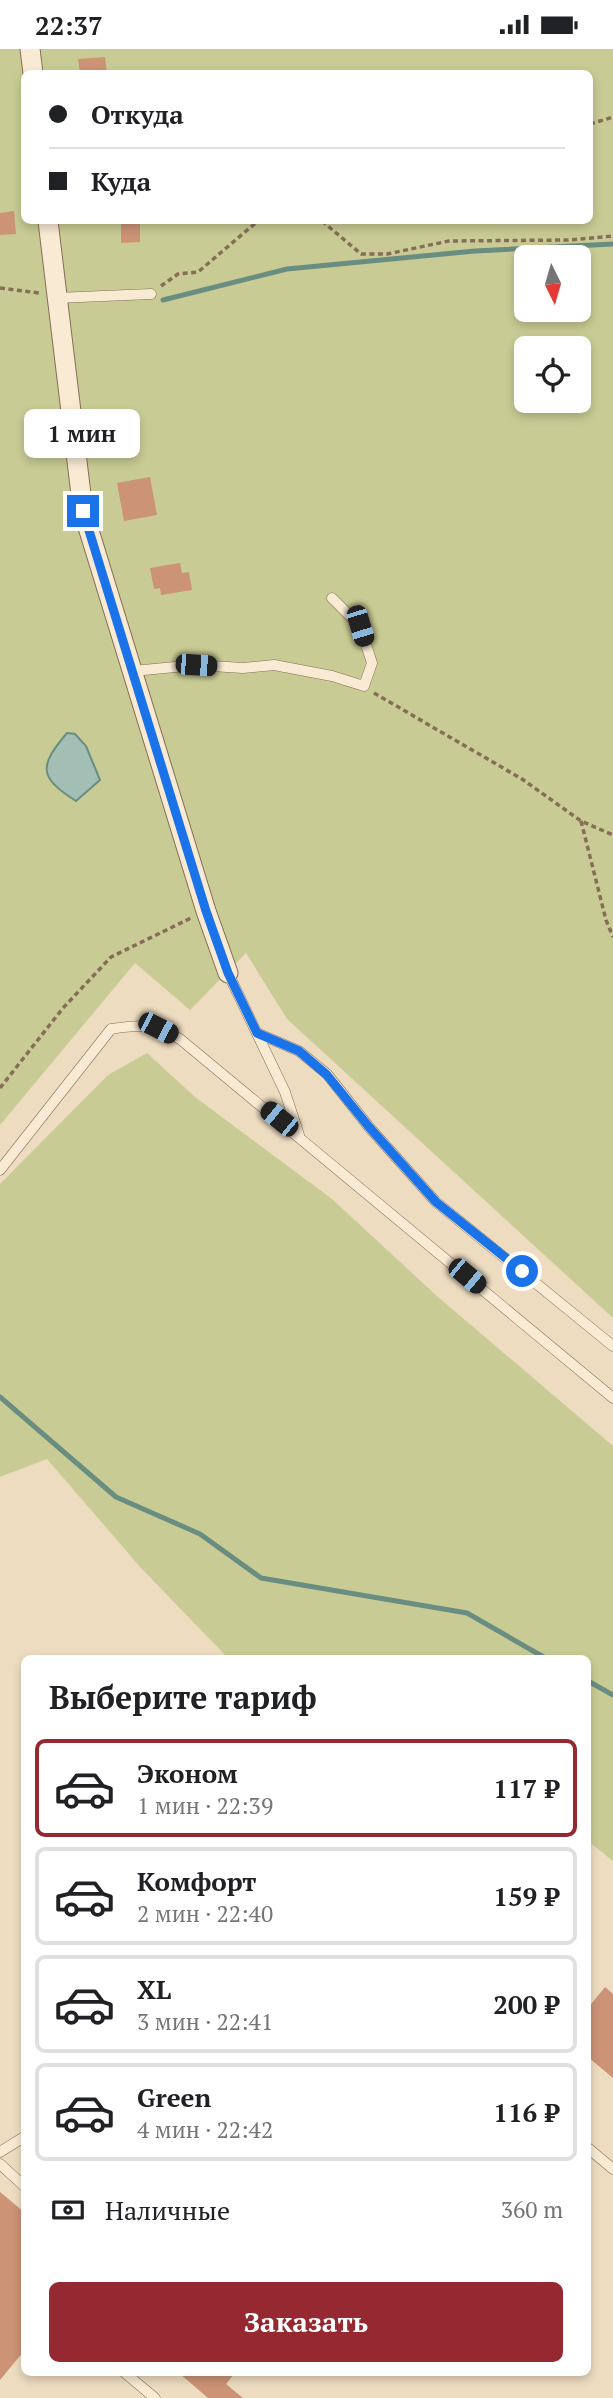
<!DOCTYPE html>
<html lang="ru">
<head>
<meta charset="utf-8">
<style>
  :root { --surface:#fff; --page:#f2f2f2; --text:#202124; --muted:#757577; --line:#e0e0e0; --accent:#952831 }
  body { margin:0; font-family:"PT Serif",serif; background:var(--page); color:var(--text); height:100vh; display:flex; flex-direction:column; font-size:26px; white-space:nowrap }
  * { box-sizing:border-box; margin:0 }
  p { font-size:23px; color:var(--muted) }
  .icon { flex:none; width:38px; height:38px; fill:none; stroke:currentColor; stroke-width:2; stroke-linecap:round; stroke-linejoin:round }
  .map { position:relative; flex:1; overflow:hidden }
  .drawer { position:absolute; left:21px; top:1606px; width:570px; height:721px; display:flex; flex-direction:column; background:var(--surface); border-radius:10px; box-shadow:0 4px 10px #0003 }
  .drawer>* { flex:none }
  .guide { position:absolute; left:21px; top:21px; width:572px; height:154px; border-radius:10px; box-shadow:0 4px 10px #0003; display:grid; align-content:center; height:154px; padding:0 28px; background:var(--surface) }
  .needle { width:46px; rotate:175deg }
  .fabs { position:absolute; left:514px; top:196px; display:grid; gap:14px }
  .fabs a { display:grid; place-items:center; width:77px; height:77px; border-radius:10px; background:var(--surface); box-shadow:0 4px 10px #0003; font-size:35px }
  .end { position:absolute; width:32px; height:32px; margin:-16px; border:9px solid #1a73e8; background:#fff; box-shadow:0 0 0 4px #fff }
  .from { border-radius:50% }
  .bubble { position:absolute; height:49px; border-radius:10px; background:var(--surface); box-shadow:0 4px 10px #0003; font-size:23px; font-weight:700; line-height:49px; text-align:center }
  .car { position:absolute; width:21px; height:42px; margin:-21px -10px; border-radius:9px; box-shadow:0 0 5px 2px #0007; background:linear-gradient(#222 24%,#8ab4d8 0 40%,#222 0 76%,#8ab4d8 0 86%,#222 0) }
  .guide b { display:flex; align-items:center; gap:24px; height:66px; font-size:26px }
  .guide b+b { border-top:2px solid var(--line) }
  .guide i { width:18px; height:18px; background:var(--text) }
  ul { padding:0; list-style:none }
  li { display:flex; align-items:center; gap:21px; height:98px; margin:0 14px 10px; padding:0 14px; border:4px solid var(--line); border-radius:10px }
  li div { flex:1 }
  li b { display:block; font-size:26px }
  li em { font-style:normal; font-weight:700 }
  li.current { border-color:var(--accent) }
  li>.icon { width:63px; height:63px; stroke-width:1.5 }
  h2 { padding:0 28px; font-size:32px; line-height:84px }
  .pay { display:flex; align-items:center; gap:18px; height:77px; padding:0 28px; font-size:26px }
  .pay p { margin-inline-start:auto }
  .cta { display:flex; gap:14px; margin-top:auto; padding:14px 28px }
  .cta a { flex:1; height:80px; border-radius:10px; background:var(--accent); color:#fff; font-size:28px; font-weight:700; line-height:80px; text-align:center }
  .status { display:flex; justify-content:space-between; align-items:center; height:49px; padding:0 35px; background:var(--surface); direction:ltr }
  .status svg { height:19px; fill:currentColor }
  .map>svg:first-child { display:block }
  .green { fill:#c9cb94; fill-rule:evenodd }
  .water { fill:#a3bfb5; stroke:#6a8d82; stroke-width:2 }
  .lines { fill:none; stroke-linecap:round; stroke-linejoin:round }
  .stream { stroke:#6a8d82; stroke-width:5 }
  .building { fill:#cc9376 }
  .service-casing { stroke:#866d58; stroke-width:11 }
  .minor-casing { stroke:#866d58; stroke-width:21 }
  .path { stroke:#866d58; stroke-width:3.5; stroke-dasharray:5 3.5; stroke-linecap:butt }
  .service { stroke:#f8ead3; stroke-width:10 }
  .minor { stroke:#f8ead3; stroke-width:19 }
  .route { stroke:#1a73e8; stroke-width:9 }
</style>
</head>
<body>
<div class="status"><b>22:37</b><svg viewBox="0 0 49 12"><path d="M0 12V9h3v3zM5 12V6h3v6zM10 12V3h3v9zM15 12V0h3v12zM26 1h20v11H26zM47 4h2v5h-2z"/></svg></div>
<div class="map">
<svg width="613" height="2349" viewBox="0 0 613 2349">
  <rect width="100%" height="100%" fill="#eddcc0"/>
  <g class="green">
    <path d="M0 0H613V1269L287 970 246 904 190 961 135 914 0 1076ZM24 24H590V172H24ZM527 208H579V261H527ZM527 299H579V352H527Z"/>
    <polygon points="147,1004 195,1048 332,1150 438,1248 613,1397 613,1812 588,1792 588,1610 229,1610 141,1519 47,1410 0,1428 0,1135 108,1026"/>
  </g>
  <path class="water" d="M67 684 75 685 86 697 100 731 76 752C38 728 39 717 67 684Z"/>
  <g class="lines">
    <g class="stream">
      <polyline points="163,251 287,220 475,202 613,195"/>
      <polyline points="0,1348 116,1448 200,1485 261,1529 467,1564 547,1610"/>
      <polyline points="588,1632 613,1646"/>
    </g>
  </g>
  <g class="building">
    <polygon points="105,8 107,24 80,24 78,10"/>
    <polygon points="14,162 16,185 0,186 0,164"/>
    <polygon points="121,172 140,172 140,193 121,194"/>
    <polygon points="150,428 157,466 124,472 117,434"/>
    <polygon points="180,514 182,524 189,523 192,541 161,546 160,539 154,540 150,519"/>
    <polygon points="605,1938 613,1945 613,2029 588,2008 588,1959"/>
    <polygon points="0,2143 24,2163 24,2302 0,2331"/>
    <polygon points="179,2324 235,2324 226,2335 243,2349 208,2349"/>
  </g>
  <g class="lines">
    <defs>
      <g id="service">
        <polyline points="56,249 151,245"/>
        <polyline points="133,622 196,616 243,619 274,616 332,627 364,637 372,614 360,577 332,549"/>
        <polyline points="228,924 285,1043 299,1086"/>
        <polyline points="257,984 299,1002 327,1025 369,1078 436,1153 613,1297"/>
        <path d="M0 1121 111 980C142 975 151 975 180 990L613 1349"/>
        <polyline points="588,2099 613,2120"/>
        <polyline points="0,2103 24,2088"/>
        <polyline points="0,2115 24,2137"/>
        <polyline points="125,2324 155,2349"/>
      </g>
      <g id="minor">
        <polyline points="30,0 33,24"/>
        <polyline points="48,172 83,462 206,862 228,924"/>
      </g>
    </defs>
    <use href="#service" class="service-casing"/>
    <use href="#minor" class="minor-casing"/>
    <g class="path">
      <polyline points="590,75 613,68"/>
      <polyline points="322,172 361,205 387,205 449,192 568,191 613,187"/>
      <polyline points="161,237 178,225 198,223 258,172"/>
      <polyline points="0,239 39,244"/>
      <polyline points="374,644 522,730 581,772 613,786"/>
      <polyline points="581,772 606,871 613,888"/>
      <polyline points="0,1039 63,959 111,908 191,869"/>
    </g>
    <use href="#service" class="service"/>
    <use href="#minor" class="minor"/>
  </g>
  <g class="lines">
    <polyline class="route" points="83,462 206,862 228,924 257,984 299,1002 327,1026 369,1078 436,1153 522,1222"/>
  </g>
</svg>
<div class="fabs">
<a><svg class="needle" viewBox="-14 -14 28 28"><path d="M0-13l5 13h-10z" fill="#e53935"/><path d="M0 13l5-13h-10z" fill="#757577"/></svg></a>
<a><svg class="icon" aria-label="locate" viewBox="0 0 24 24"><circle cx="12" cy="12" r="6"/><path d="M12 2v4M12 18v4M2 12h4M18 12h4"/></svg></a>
</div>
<i class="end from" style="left:522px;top:1222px"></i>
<i class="end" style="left:83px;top:462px"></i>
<div class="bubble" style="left:24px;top:360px;width:116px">1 мин</div>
<i class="car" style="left:360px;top:577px;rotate:163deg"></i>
<i class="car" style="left:196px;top:616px;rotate:94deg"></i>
<i class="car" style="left:158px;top:979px;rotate:117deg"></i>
<i class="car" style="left:279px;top:1070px;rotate:309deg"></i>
<i class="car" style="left:467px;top:1227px;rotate:130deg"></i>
<div class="guide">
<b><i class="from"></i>Откуда</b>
<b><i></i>Куда</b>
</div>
<section class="drawer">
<h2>Выберите тариф</h2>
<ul>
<li class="current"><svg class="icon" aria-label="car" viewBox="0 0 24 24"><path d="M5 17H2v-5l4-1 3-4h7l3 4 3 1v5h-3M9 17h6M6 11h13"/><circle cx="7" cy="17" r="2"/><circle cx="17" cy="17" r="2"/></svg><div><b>Эконом</b><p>1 мин · 22:39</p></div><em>117 ₽</em></li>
<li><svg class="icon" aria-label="car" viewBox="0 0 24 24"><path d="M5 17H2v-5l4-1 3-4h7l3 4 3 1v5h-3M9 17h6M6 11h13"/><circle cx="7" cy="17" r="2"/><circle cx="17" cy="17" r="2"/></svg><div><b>Комфорт</b><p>2 мин · 22:40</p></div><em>159 ₽</em></li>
<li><svg class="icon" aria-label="car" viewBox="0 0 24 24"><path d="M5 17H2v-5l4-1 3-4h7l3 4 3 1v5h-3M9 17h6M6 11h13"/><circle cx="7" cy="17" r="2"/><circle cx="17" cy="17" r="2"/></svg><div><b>XL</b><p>3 мин · 22:41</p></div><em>200 ₽</em></li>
<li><svg class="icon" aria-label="car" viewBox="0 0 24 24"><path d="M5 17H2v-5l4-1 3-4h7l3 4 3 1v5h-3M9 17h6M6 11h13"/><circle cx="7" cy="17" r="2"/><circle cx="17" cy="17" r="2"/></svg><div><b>Green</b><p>4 мин · 22:42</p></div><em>116 ₽</em></li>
</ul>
<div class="pay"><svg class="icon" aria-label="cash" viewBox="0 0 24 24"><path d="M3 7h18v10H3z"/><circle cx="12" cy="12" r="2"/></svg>Наличные<p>360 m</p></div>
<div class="cta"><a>Заказать</a></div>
</section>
</div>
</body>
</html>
